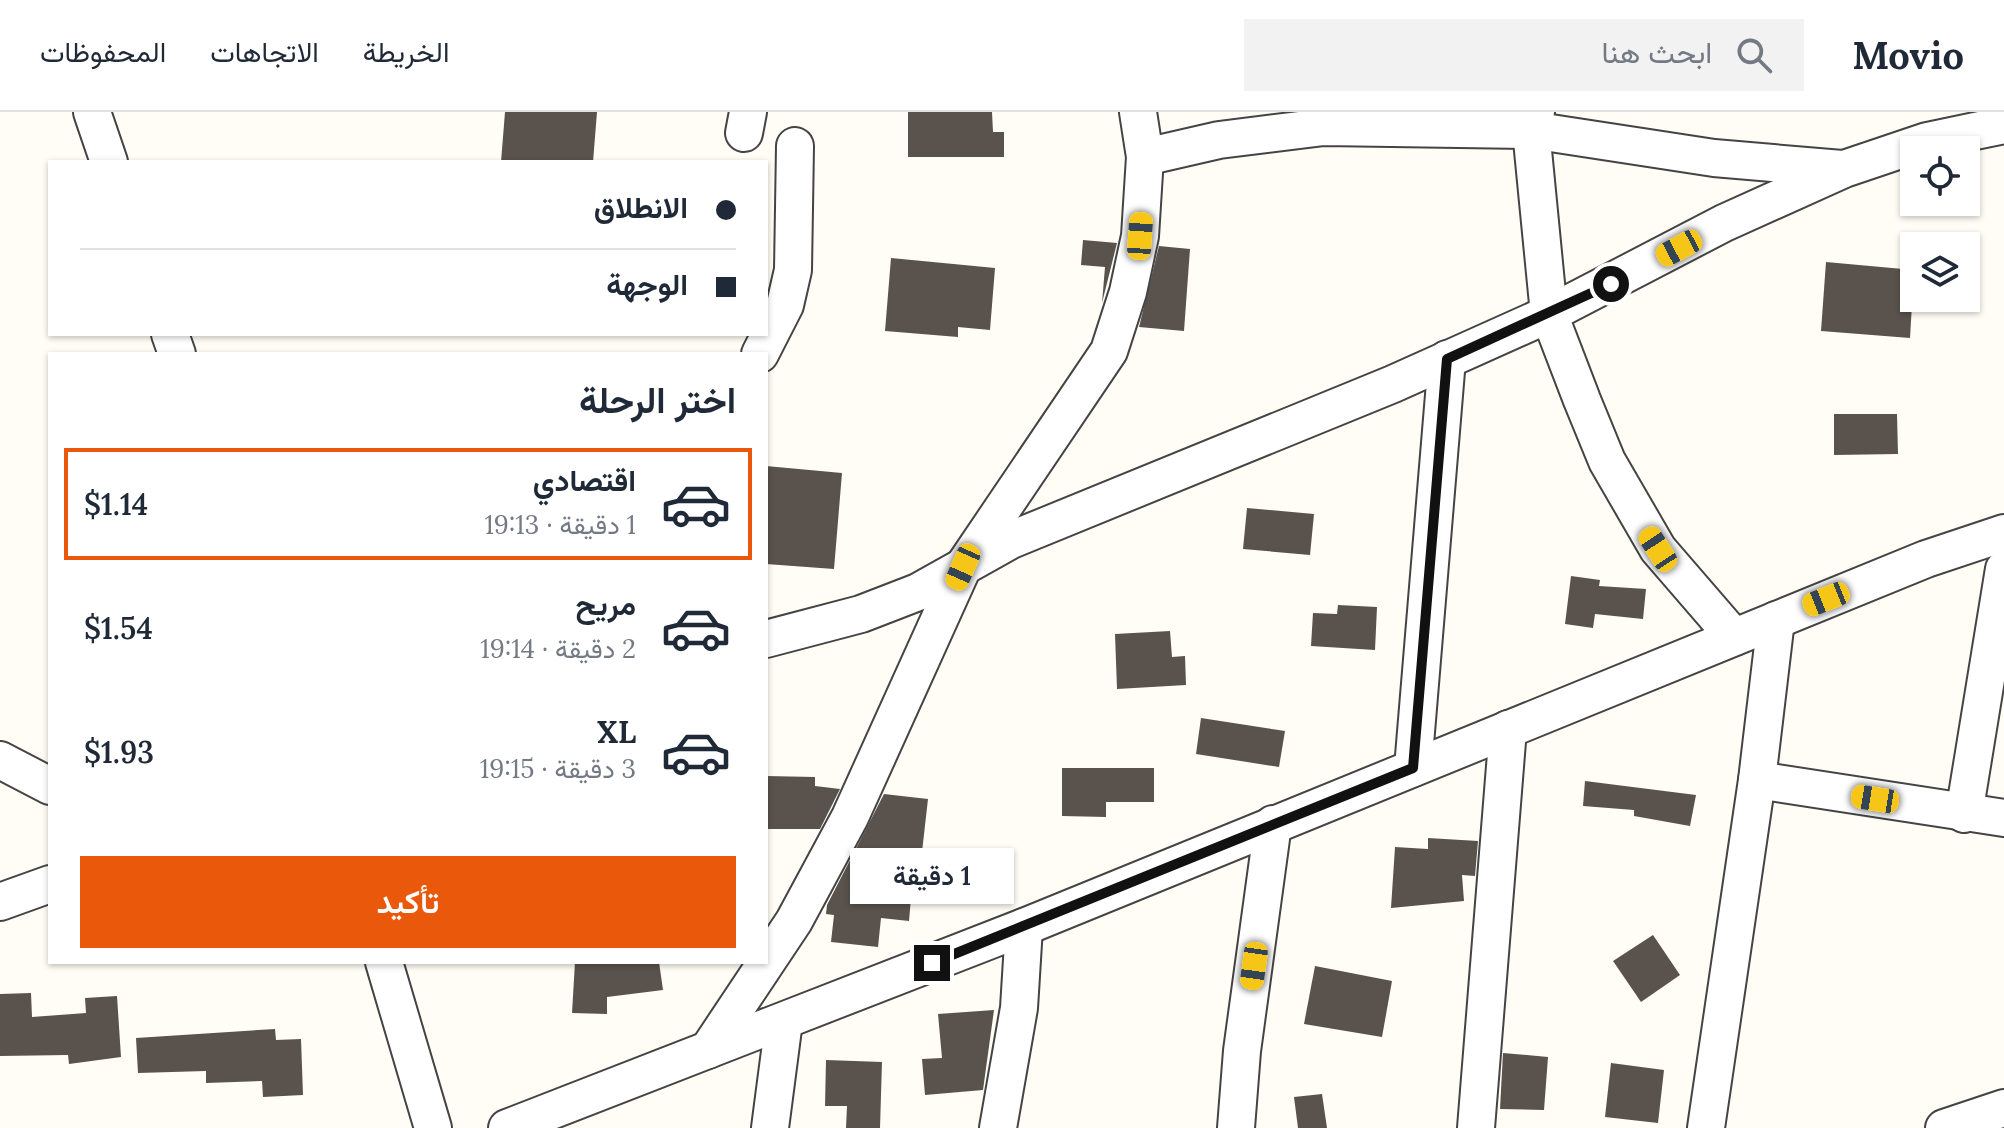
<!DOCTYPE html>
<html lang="ar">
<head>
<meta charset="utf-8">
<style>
  :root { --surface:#fff; --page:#f2f2f3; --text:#1f2937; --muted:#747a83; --line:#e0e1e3; --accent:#ea580c }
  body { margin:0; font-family:Lora,Vazirmatn,serif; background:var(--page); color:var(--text); direction:rtl; height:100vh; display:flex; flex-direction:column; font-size:30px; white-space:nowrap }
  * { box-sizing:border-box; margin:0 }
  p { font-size:26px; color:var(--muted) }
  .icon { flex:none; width:44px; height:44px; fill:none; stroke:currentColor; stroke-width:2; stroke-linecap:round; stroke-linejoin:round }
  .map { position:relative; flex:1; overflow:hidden; direction:ltr }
  .side { position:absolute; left:48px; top:240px; width:720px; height:612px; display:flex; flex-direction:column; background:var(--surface); border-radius:0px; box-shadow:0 2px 6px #0004; direction:rtl }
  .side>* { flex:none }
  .hud { position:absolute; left:48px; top:48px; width:720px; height:176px; border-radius:0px; box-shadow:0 2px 6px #0004; direction:rtl; display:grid; align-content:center; height:176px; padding:0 32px; background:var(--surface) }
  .buttons { position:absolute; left:1900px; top:24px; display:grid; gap:16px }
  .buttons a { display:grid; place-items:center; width:80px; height:80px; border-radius:0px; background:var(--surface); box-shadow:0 2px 6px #0004; font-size:40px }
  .end { position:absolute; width:36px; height:36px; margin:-18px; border:10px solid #111; background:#fff; box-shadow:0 0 0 4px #fff }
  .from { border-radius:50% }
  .bubble { position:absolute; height:56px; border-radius:0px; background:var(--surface); box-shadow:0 2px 6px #0004; font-size:26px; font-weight:600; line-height:56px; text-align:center; direction:rtl }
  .car { position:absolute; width:24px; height:48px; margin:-24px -12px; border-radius:10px; box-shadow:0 0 6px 2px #0007; background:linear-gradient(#f5c518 24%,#345 0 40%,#f5c518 0 76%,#345 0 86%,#f5c518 0) }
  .hud b { display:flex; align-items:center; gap:28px; height:76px; font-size:30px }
  .hud b+b { border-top:2px solid var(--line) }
  .hud i { width:20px; height:20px; background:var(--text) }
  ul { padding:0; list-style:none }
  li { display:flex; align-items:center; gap:24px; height:112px; margin:0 16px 12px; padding:0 16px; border:4px solid transparent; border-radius:0px }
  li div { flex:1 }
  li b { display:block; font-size:30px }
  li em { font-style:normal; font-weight:600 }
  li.on { border-color:var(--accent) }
  li>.icon { width:72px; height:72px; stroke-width:1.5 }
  h2 { padding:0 32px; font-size:36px; line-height:96px }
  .cta { display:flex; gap:16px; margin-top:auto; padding:16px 32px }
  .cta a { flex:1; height:92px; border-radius:0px; background:var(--accent); color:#fff; font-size:32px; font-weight:600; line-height:92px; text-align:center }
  header { display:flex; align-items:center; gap:48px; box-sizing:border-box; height:112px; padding:0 40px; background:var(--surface); border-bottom:2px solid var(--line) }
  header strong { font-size:38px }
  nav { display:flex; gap:44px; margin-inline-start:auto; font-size:28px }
  .search { width:560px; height:72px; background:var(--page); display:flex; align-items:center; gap:20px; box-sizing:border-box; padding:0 28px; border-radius:0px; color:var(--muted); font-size:30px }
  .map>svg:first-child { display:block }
  .building { fill:#5a524d }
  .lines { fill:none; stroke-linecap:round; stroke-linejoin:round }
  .street-casing { stroke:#444; stroke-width:40 }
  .street { stroke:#fff; stroke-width:36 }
  .route { stroke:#111; stroke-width:10 }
</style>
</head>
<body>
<header>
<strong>Movio</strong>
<div class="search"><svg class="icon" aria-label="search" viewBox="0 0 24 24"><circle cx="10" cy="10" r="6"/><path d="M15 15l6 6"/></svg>ابحث هنا</div>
<nav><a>الخريطة</a><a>الاتجاهات</a><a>المحفوظات</a></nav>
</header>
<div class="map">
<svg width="2004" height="1016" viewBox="0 0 2004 1016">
  <rect width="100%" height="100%" fill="#fffdf5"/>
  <g class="building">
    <polygon points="505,0 597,0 593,50 501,50"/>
    <polygon points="908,0 992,0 993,20 1004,20 1004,45 908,45"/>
    <polygon points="1083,128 1117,131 1102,191 1105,155 1081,153"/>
    <polygon points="1159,134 1190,137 1184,219 1139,215"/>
    <polygon points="891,146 995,156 990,218 958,215 958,225 885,219"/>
    <polygon points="1826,150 1914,158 1910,226 1821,219"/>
    <polygon points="1834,302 1897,302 1898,342 1834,343"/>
    <polygon points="766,354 842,361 834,457 766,452"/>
    <polygon points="1247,396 1314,402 1310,443 1243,437"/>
    <polygon points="1571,464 1600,468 1599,474 1646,477 1643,507 1595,502 1593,516 1565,512"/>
    <polygon points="1338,493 1377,495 1375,538 1311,534 1313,501 1337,502"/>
    <polygon points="1170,519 1172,545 1185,544 1186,573 1117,577 1115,522"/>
    <polygon points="1201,606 1285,619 1279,655 1196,642"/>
    <polygon points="1062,656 1154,656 1154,690 1106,690 1106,705 1062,704"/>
    <polygon points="766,664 815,665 815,674 840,677 820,717 766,717"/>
    <polygon points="1585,669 1696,683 1690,714 1634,704 1634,698 1583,694"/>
    <polygon points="884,682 928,687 922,740 915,739 909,809 881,806 878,835 831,830 834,803 826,802 827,793"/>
    <polygon points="1428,726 1478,729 1475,764 1462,763 1464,789 1391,796 1395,735 1428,737"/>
    <polygon points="1653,823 1680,863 1641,890 1613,849"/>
    <polygon points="575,850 659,850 663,878 607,885 607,902 572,901"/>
    <polygon points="1315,854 1392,869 1382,925 1304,912"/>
    <polygon points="31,881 32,905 86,901 85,886 117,884 121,945 69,952 68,943 0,944 0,882"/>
    <polygon points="994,898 983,978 925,983 922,947 942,946 938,902"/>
    <polygon points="275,917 276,928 301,927 303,983 263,985 262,969 206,971 206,959 138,961 136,926"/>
    <polygon points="1503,941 1548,945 1544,998 1500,997"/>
    <polygon points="826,948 882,950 880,1016 846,1016 847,994 825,994"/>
    <polygon points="1611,951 1664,958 1658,1011 1605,1005"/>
    <polygon points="1322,982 1327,1016 1298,1016 1294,985"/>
  </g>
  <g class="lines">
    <defs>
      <g id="street">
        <polyline points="92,0 109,50"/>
        <polyline points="1536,0 1531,18 1549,202 1582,288 1607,349 1658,437 1734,525"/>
        <polyline points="744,21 748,0"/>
        <polyline points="1145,45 1219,28 1324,15 1531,18 1714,46 1842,57"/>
        <polyline points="170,222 177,242"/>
        <polyline points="760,242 785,193 793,158 795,34"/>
        <polyline points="766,527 861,502 918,480 1011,428 1393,272 1549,202 1724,111 1844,57 1927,29 2004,13"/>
        <polyline points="0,648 50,674"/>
        <polyline points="1413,656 1447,247"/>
        <polyline points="1757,668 2004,706"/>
        <polyline points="1964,702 2004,457"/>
        <polyline points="0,790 50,772"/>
        <polyline points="384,850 433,1016"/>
        <polyline points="708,938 794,809 850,705 963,455 1109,239 1128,180 1140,124 1145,45 1138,0"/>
        <polyline points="507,1016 1024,815 1926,447 2004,421"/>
        <polyline points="770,1016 784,909"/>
        <polyline points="998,1016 1019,896 1024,815"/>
        <polyline points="1236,1016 1242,939 1273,712"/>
        <polyline points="1476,1016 1508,617"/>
        <polyline points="1706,1016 1757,668 1776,508"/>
        <polyline points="1944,1016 2004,996"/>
      </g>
    </defs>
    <use href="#street" class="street-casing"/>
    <use href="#street" class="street"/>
  </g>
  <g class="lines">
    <polyline class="route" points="932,851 1413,656 1447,247 1611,172"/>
  </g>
</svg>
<div class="buttons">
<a><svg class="icon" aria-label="locate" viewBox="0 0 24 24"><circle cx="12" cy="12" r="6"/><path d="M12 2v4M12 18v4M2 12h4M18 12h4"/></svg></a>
<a><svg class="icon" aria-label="layers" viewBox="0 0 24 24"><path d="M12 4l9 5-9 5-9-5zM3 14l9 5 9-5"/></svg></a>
</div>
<i class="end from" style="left:1611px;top:172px"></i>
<i class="end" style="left:932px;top:851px"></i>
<div class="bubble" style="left:850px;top:736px;width:164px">1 دقيقة</div>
<i class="car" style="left:1140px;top:124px;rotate:4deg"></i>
<i class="car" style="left:1679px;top:136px;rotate:242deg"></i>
<i class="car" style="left:1658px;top:437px;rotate:327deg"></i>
<i class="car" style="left:963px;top:455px;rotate:204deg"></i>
<i class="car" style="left:1826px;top:487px;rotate:248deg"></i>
<i class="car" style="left:1875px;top:687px;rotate:279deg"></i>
<i class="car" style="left:1254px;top:854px;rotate:188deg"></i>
<div class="hud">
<b><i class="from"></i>الانطلاق</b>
<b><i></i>الوجهة</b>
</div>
<section class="side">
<h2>اختر الرحلة</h2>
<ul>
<li class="on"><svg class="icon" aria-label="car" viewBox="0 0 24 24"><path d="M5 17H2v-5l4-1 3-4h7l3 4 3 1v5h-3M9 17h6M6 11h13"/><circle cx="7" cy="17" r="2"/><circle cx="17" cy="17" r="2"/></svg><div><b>اقتصادي</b><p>1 دقيقة · 19:13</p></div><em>$1.14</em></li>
<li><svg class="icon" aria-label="car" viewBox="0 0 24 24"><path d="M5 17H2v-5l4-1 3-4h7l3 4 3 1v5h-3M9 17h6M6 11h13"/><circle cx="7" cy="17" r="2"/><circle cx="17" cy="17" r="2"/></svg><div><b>مريح</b><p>2 دقيقة · 19:14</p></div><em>$1.54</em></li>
<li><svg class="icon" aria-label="car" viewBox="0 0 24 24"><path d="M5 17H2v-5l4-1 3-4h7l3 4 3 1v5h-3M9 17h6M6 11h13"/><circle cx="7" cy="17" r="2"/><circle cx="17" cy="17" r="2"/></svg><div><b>XL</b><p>3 دقيقة · 19:15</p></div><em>$1.93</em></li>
</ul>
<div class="cta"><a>تأكيد</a></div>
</section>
</div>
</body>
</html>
